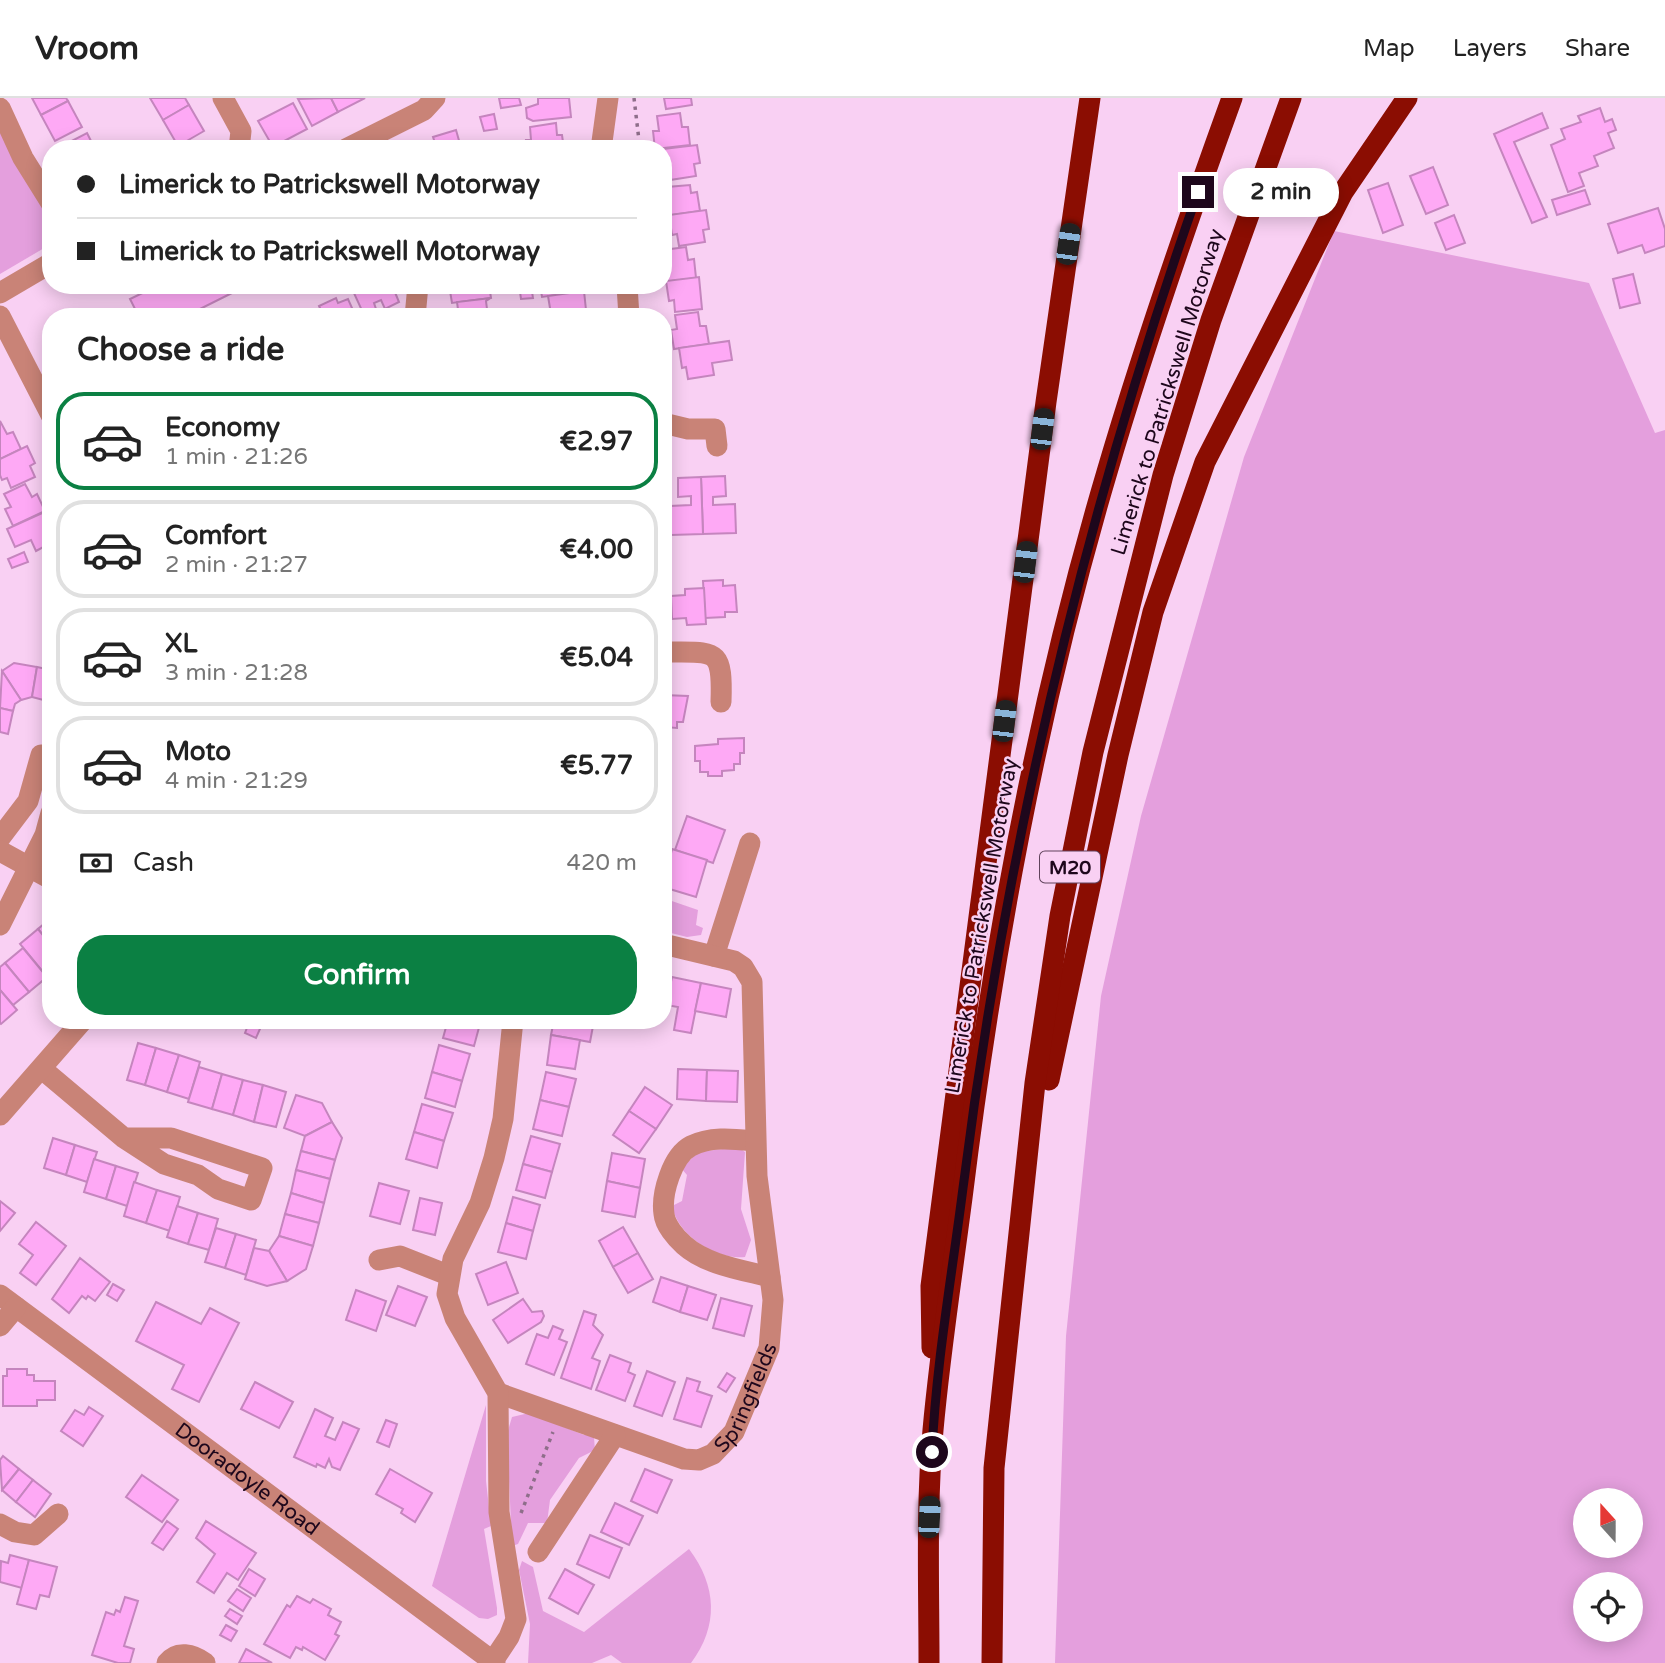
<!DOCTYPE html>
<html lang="en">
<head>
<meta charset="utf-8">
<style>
  :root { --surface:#fff; --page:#f2f2f2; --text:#222; --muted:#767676; --line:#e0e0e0; --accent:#0b8043 }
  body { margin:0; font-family:"Varela Round",sans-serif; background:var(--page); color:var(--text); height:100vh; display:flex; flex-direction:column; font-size:26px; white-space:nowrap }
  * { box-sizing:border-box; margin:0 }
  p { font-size:23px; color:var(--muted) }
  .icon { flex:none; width:38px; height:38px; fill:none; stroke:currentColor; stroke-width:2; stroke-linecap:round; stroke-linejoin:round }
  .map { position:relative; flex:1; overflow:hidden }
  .drawer { position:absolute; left:42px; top:210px; width:630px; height:721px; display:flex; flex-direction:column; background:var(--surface); border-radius:28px; box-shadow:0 4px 18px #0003 }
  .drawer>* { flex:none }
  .guide { position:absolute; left:42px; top:42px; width:630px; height:154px; border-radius:28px; box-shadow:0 4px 18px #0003; display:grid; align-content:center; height:154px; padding:0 35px; background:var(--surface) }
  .needle { width:46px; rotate:339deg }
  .tools { position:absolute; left:1573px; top:1390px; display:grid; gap:14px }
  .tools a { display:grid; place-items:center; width:70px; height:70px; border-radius:50%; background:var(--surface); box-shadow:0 4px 18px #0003; font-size:35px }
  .end { position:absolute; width:32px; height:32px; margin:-16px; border:9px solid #1e071c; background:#fff; box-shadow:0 0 0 4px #fff }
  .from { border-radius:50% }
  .bubble { position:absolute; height:49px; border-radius:24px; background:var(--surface); box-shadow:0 4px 18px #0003; font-size:23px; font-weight:700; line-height:49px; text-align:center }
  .car { position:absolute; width:21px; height:42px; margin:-21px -10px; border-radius:9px; box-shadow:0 0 5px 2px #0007; background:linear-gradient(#222 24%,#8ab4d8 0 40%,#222 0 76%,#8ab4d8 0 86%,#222 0) }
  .guide b { display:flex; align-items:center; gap:24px; height:66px; font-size:26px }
  .guide b+b { border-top:2px solid var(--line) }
  .guide i { width:18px; height:18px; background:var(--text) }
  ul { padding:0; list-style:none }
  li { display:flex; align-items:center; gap:21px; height:98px; margin:0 14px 10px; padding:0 21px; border:4px solid var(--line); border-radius:28px }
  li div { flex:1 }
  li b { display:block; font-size:26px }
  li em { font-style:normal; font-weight:700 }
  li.active { border-color:var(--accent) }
  li>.icon { width:63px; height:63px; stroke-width:1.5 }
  h2 { padding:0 35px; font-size:32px; line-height:84px }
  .pay { display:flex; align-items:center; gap:18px; height:77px; padding:0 35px; font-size:26px }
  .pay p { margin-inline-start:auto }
  .button { display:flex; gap:14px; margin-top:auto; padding:14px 35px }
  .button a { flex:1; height:80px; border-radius:28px; background:var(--accent); color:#fff; font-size:28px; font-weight:700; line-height:80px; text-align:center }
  header { display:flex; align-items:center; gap:42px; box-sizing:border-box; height:98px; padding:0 35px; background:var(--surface); border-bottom:2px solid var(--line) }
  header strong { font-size:33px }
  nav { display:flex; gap:38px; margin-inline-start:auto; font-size:24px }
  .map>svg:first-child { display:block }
  .green { fill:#e49fdd; fill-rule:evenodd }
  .building { fill:#fea9f5; stroke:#c585be; stroke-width:2 }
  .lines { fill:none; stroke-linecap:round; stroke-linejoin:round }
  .path { stroke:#8e6e8a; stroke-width:3.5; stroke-dasharray:3.5 5; stroke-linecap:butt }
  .minor { stroke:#c98377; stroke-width:21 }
  .highway { stroke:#8b0d02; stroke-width:21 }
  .route { stroke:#1e071c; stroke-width:9 }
  .labels { text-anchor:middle; stroke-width:5; stroke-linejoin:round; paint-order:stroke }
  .shield { fill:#f9d0f3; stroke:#60435c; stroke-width:2 }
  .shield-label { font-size:19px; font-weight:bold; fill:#1e071c }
  .street-label { font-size:21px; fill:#1e071c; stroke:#f9d0f3 }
</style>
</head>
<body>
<header>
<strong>Vroom</strong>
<nav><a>Map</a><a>Layers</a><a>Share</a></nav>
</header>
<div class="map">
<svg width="1665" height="1565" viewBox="0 0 1665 1565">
  <rect width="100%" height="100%" fill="#f9d0f3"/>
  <g class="green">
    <polygon points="0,29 51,121 51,146 0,176"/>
    <path d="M1334 133 1589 185 1655 335 1665 332V1565H1055L1066 1238 1101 898 1141 718 1244 359ZM1586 1402H1631V1447H1586ZM1586 1486H1631V1531H1586Z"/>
    <polygon points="663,800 698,812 696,827 703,830 701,837 687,839 663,833"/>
    <path d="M738 1049 745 1054 741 1111 751 1142 745 1159C716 1162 678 1138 672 1108L682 1103 687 1077 681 1070 699 1054Z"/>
    <polygon points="486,1307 486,1383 491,1428 484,1431 497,1510 497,1517 488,1521 479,1520 432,1488"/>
    <polygon points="529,1315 584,1337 589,1336 594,1340 595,1352 579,1360 550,1402 547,1425 528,1425 518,1446 512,1448 507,1336 512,1319"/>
    <path d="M689 1451C717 1488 719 1528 691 1565H622L611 1557 592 1565H528L530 1526 519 1472 522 1463 533 1469 543 1513 584 1534Z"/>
  </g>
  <g class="building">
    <polygon points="32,0 66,0 68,3 41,17"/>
    <polygon points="150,0 185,0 189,7 163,22"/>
    <polygon points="331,0 338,14 312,28 298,1"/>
    <polygon points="331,0 365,0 338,14"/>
    <polygon points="499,0 519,0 521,7 501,10"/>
    <polygon points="538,0 569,0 571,19 533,23 527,20 526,10 538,6"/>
    <polygon points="664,0 691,0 692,7 666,11"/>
    <polygon points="68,3 82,29 55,43 41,17"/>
    <polygon points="293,5 307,31 273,49 258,23"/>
    <polygon points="189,7 204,33 178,48 163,22"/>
    <polygon points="1600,10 1605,24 1612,21 1616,32 1608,35 1614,50 1594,58 1598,68 1579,75 1584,88 1568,94 1551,47 1565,41 1561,31 1581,24 1578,18"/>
    <polygon points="680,15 682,29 688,29 690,47 655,51 653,33 659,33 657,18"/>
    <polygon points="1542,15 1548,30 1514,44 1547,119 1532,125 1494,36"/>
    <polygon points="494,16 497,31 484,33 480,19"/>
    <polygon points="556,25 557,37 562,37 564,51 527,51 526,42 531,42 530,29"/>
    <polygon points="456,32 460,46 466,44 468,51 437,51 433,39"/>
    <polygon points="87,35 95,51 61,51 60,49"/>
    <polygon points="697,47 700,65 694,66 696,78 670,82 668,70 663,71 663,51"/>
    <polygon points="1433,69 1448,107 1426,116 1410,78"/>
    <polygon points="1388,85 1403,127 1383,135 1368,92"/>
    <polygon points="690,87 691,95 697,94 700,113 665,118 663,99 668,99 667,89"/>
    <polygon points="1585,92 1590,106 1557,117 1552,102"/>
    <polygon points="1658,110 1665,131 1665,148 1645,155 1642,147 1618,155 1608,126"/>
    <polygon points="706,112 709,131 703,132 705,144 679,148 677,136 672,137 669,117"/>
    <polygon points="1454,117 1465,145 1446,152 1435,125"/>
    <polygon points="686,149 688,162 694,161 696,180 663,184 663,152"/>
    <polygon points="1633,176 1640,205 1620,210 1613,181"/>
    <polygon points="699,179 702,211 675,214 674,202 669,203 666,183"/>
    <polygon points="159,187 248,187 184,219 172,219 171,216 139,219 130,201"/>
    <polygon points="365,187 392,187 399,204 385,211 381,202 374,205 376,211 364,217 353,193"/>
    <polygon points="449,187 489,187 491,200 452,205"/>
    <polygon points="519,187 531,187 533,200 521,201"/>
    <polygon points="540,187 578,187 578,194 542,199"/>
    <polygon points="584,193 586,212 580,213 581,219 551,216 548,198"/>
    <polygon points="336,200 338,205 348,201 356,219 324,219 319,208"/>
    <polygon points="491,200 486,203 488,219 459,219 457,204"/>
    <polygon points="698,214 700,228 706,228 709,246 674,251 671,232 677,231 675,217"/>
    <polygon points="729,243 732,262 712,265 714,277 688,281 686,269 682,270 679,250"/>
    <polygon points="0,323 7,336 13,334 21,351 0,361"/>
    <polygon points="27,348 35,365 30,368 35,379 11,390 7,380 2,382 0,377 0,361"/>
    <polygon points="725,378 726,398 713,399 713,407 735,406 736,435 703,436 701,379"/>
    <polygon points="701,379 703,436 671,437 670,408 691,407 691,398 678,399 678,380"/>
    <polygon points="25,386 32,399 37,396 45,413 13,428 5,411 11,409 4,396"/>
    <polygon points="51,411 51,445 36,453 31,442 15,449 7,431"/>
    <polygon points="24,454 28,464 12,470 8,461"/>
    <polygon points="723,482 723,488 735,487 737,514 725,514 725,519 705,520 703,483"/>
    <polygon points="704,490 706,526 687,527 686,520 672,521 671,498 685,497 685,491"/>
    <polygon points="14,565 37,569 32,599 21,602 2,573"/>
    <polygon points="37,569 51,572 51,604 32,599"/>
    <polygon points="2,573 21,602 15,606 13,613 0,610"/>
    <polygon points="663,597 688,598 683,624 677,624 677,630 665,629 665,635"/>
    <polygon points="0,610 13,613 8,636 0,634"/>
    <polygon points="744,640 744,655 740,655 740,666 734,666 734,672 722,673 722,678 708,678 708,674 700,674 700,663 695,663 695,648 718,646 718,641"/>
    <polygon points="687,718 725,732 713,765 675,752"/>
    <polygon points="672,751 707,762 696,799 663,789"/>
    <polygon points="51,820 51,847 38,831"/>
    <polygon points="38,831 51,847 51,868 43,874 20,846"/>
    <polygon points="23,850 47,879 29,894 5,865"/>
    <polygon points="5,865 29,894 13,907 0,892 0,869"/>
    <polygon points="672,879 701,885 691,935 674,932 678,909 666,907"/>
    <polygon points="701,885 731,891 726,919 695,913"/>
    <polygon points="0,892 17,912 1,926 0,925"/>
    <polygon points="250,922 263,924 256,940 245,935"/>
    <polygon points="448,922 481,922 474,948 443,940"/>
    <polygon points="554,922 581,922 580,926 593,928 590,944 551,937"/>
    <polygon points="551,937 580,942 575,971 547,967"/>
    <polygon points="138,945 156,950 145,987 127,982"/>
    <polygon points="439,947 470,956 462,983 432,974"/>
    <polygon points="156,950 179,957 167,994 145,987"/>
    <polygon points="179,957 200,964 189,1001 167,994"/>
    <polygon points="199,969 222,976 212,1011 188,1004"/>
    <polygon points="678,971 707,972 706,1003 677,1001"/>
    <polygon points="707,972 738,973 737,1004 706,1003"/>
    <polygon points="432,974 462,983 455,1009 425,1000"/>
    <polygon points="546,974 576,981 569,1009 540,1002"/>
    <polygon points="222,976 243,982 233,1017 212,1011"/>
    <polygon points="243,982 263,987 254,1024 233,1017"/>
    <polygon points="263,987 286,994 276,1029 254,1024"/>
    <polygon points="645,989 672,1007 656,1031 629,1013"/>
    <polygon points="296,997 322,1005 332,1024 305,1038 284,1030"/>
    <polygon points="540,1002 569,1009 562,1038 533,1031"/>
    <polygon points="422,1006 453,1015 444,1043 414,1034"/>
    <polygon points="629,1013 656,1031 639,1055 613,1037"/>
    <polygon points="332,1024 342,1040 335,1062 301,1053 305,1038"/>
    <polygon points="414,1034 444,1043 437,1070 406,1061"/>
    <polygon points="531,1038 560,1046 552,1074 523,1066"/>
    <polygon points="53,1040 75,1047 66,1077 44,1070"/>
    <polygon points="75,1047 97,1054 87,1084 66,1077"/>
    <polygon points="301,1053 335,1062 330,1081 296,1072"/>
    <polygon points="612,1055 645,1061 640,1090 607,1083"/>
    <polygon points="94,1061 116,1068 106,1101 84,1094"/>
    <polygon points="523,1066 552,1074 545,1100 516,1092"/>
    <polygon points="116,1068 138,1075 127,1108 106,1101"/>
    <polygon points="296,1072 330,1081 324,1105 291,1095"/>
    <polygon points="607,1083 640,1090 635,1119 602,1113"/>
    <polygon points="134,1084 157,1092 146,1125 124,1118"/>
    <polygon points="379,1085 409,1093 400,1126 370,1118"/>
    <polygon points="157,1092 180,1099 170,1133 146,1125"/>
    <polygon points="291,1095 324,1105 319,1125 285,1116"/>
    <polygon points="513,1099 540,1107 533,1133 506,1125"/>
    <polygon points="420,1100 442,1105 435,1137 413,1132"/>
    <polygon points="0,1103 15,1115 0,1133"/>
    <polygon points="177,1108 198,1115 188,1146 167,1139"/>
    <polygon points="198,1115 218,1121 209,1152 188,1146"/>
    <polygon points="285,1116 319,1125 313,1148 279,1138"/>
    <polygon points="36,1124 66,1148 36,1187 20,1175 33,1157 19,1146"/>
    <polygon points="506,1125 533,1133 526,1161 498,1154"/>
    <polygon points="623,1129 638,1155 613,1169 599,1143"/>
    <polygon points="216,1130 236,1136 225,1170 205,1164"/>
    <polygon points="236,1136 256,1142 246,1177 225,1170"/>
    <polygon points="279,1138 313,1148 306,1171 287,1183 269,1153"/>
    <polygon points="254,1150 269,1153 287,1183 267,1188 245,1181"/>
    <polygon points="638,1155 653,1181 628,1195 613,1169"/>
    <polygon points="80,1160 110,1184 95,1203 88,1198 86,1201 82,1198 69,1215 52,1201"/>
    <polygon points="506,1164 518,1195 488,1207 476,1176"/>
    <polygon points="661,1179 688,1188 680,1214 653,1204"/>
    <polygon points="113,1186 124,1192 117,1203 107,1197"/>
    <polygon points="398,1188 427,1199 415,1228 386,1217"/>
    <polygon points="688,1188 716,1197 707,1222 680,1214"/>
    <polygon points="356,1192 386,1203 376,1233 346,1222"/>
    <polygon points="721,1200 752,1208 744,1238 713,1230"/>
    <polygon points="523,1201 532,1214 542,1213 544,1218 541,1224 508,1245 493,1222"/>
    <polygon points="156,1204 201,1226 210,1210 239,1225 199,1304 172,1291 184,1267 136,1243"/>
    <polygon points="584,1213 596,1217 593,1227 603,1237 592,1260 600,1263 591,1291 561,1280"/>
    <polygon points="553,1228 563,1232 559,1241 567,1244 554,1277 526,1266 537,1236 548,1240"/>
    <polygon points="610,1257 631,1265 628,1274 635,1277 625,1303 596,1292"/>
    <polygon points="7,1271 27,1271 27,1277 34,1277 34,1283 55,1283 55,1302 37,1302 37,1308 3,1308 3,1278 7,1278"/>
    <polygon points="647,1273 675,1284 662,1318 634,1308"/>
    <polygon points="727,1275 735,1280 726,1294 718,1289"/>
    <polygon points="687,1280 700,1284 697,1293 712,1298 701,1329 674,1321"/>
    <polygon points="255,1284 293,1304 279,1330 241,1311"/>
    <polygon points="89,1309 103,1318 83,1348 61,1333 75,1312 84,1317"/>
    <polygon points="315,1311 333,1320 325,1338 335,1342 343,1324 359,1331 340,1372 332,1369 329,1361 325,1370 317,1366 316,1369 294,1359"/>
    <polygon points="386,1322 397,1326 389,1349 377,1344"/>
    <polygon points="3,1358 19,1371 2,1392 0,1362"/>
    <polygon points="19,1371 33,1382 16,1404 2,1392"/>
    <polygon points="390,1371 432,1395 415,1424 401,1415 403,1411 376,1396"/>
    <polygon points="645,1371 672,1382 657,1415 631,1403"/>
    <polygon points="142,1377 178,1402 162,1424 126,1399"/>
    <polygon points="33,1382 51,1396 35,1419 16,1404"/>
    <polygon points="615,1405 643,1418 629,1447 601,1434"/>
    <polygon points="167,1423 178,1431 163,1452 152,1445"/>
    <polygon points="206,1423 256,1455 238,1482 227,1475 214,1495 197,1484 215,1456 196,1440"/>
    <polygon points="590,1437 622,1450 609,1480 577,1466"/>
    <polygon points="10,1457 29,1462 22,1490 0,1484 1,1463 8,1465"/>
    <polygon points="29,1462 57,1469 49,1499 40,1497 36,1511 17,1506"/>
    <polygon points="249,1471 265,1481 255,1498 239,1488"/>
    <polygon points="565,1471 594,1487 578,1516 549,1500"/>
    <polygon points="237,1491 251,1500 243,1513 228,1503"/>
    <polygon points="297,1498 310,1505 313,1501 331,1511 328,1517 341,1524 335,1536 339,1538 325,1562 303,1549 302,1552 296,1549 290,1560 264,1546 287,1507 290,1509"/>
    <polygon points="125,1499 138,1503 124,1548 134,1551 130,1565 118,1565 92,1557 106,1514 114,1517 116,1512 120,1514"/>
    <polygon points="230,1511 242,1518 237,1526 225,1518"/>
    <polygon points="226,1527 237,1533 231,1543 220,1537"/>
    <polygon points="246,1551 272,1565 239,1565"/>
  </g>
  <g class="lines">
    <g class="path">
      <polyline points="634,0 640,51"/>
      <polyline points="521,1415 553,1334"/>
    </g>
    <g class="minor">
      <polyline points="223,0 241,33 239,51"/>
      <polyline points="0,10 23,60 51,105"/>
      <polyline points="346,51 424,12 435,0"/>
      <polyline points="601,51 608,0"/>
      <polyline points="627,187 629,219"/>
      <polyline points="0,195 51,165"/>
      <polyline points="0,218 51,317"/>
      <polyline points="415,219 418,187"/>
      <polyline points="663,325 688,331 715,331 717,348"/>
      <path d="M663 554C715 555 723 547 721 604"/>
      <polyline points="0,740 28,703 41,657 51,658"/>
      <polyline points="0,753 51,781"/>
      <polyline points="0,827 45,737 51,715"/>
      <polyline points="714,858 750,745"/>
      <polyline points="42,971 124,1040 164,1066 198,1077 218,1091 251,1102 262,1070 171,1040 124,1040"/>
      <polyline points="0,1017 83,922"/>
      <path d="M755 1043C734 1041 711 1038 691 1048 672 1058 661 1096 664 1116 665 1127 676 1140 684 1147 706 1167 743 1172 770 1179"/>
      <polyline points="379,1162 400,1158 448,1177"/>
      <path id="s1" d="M0 1197 495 1565"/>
      <polyline points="0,1228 16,1209"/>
      <path id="s2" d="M498 1295 684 1361 699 1362 713 1356 734 1334 769 1250 773 1202 757 1078 752 884 743 869 734 863 663 846"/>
      <polyline points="0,1426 15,1434 34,1437 58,1416"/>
      <polyline points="538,1454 615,1337"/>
      <polyline points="493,1563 509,1539 516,1521 499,1414 498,1295 455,1220 447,1196 453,1161 480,1105 494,1060 503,1021 513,922"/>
      <path d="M167 1565C177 1552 193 1556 205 1565"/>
    </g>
    <g class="highway">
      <polyline points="1049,982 1118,657 1153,514 1205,364 1343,94 1407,0"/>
      <polyline points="932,1250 931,1188 1046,304 1090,0"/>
      <path d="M929 1565C929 1487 926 1409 933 1332 940 1254 952 1177 962 1100 992 856 1037 610 1107 374 1144 248 1187 124 1232 0"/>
      <polyline points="992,1565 994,1370 1035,985 1060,818 1093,654 1163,377 1211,222 1291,0"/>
    </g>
  </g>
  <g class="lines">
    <path class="route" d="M932 1354C936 1266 952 1177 963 1090 1006 750 1084 418 1198 94"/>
  </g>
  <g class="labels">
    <rect class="shield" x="1040" y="753.5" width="60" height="31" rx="5"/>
    <g class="shield-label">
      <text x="1070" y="776">M20</text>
    </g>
    <g class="street-label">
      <text transform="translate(1167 294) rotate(-73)" y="7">Limerick to Patrickswell Motorway</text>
      <text transform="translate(981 828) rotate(-80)" y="7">Limerick to Patrickswell Motorway</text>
      <text dy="7" stroke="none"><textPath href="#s2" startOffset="294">Springfields</textPath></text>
      <text dy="7" stroke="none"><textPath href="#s1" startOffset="308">Dooradoyle Road</textPath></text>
    </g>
  </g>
</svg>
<div class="tools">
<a><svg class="needle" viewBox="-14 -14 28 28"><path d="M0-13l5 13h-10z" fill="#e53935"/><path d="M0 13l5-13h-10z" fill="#767676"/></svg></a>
<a><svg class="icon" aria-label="locate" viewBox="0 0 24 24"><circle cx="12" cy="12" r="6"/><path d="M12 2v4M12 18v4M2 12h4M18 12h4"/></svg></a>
</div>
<i class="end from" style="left:932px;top:1354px"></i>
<i class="end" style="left:1198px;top:94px"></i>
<div class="bubble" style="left:1223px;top:70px;width:116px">2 min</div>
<i class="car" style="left:1068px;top:146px;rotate:8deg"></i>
<i class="car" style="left:1042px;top:331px;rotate:7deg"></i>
<i class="car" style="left:1025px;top:464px;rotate:7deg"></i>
<i class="car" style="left:1004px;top:623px;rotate:7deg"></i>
<i class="car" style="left:929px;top:1419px;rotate:3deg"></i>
<div class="guide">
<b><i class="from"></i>Limerick to Patrickswell Motorway</b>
<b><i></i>Limerick to Patrickswell Motorway</b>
</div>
<section class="drawer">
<h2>Choose a ride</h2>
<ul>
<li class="active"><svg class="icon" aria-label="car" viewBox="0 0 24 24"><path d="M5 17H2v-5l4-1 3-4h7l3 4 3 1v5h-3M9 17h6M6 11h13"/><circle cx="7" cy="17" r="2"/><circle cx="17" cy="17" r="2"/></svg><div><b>Economy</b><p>1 min · 21:26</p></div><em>€2.97</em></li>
<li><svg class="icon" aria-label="car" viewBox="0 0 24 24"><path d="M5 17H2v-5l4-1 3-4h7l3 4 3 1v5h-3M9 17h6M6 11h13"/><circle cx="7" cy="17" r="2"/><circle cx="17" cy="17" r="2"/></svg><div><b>Comfort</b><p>2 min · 21:27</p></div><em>€4.00</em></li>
<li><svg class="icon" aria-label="car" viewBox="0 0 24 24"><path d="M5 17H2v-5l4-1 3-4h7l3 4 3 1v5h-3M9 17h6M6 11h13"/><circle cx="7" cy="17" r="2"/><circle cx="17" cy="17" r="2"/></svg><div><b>XL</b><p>3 min · 21:28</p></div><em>€5.04</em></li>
<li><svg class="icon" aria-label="car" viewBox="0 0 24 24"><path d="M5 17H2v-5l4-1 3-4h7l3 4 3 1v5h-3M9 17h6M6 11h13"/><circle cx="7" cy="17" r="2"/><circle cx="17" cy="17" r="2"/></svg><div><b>Moto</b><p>4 min · 21:29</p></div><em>€5.77</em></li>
</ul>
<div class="pay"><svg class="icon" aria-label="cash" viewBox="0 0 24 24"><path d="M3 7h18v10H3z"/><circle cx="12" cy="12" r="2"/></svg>Cash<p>420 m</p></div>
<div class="button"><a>Confirm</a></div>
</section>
</div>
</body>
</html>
